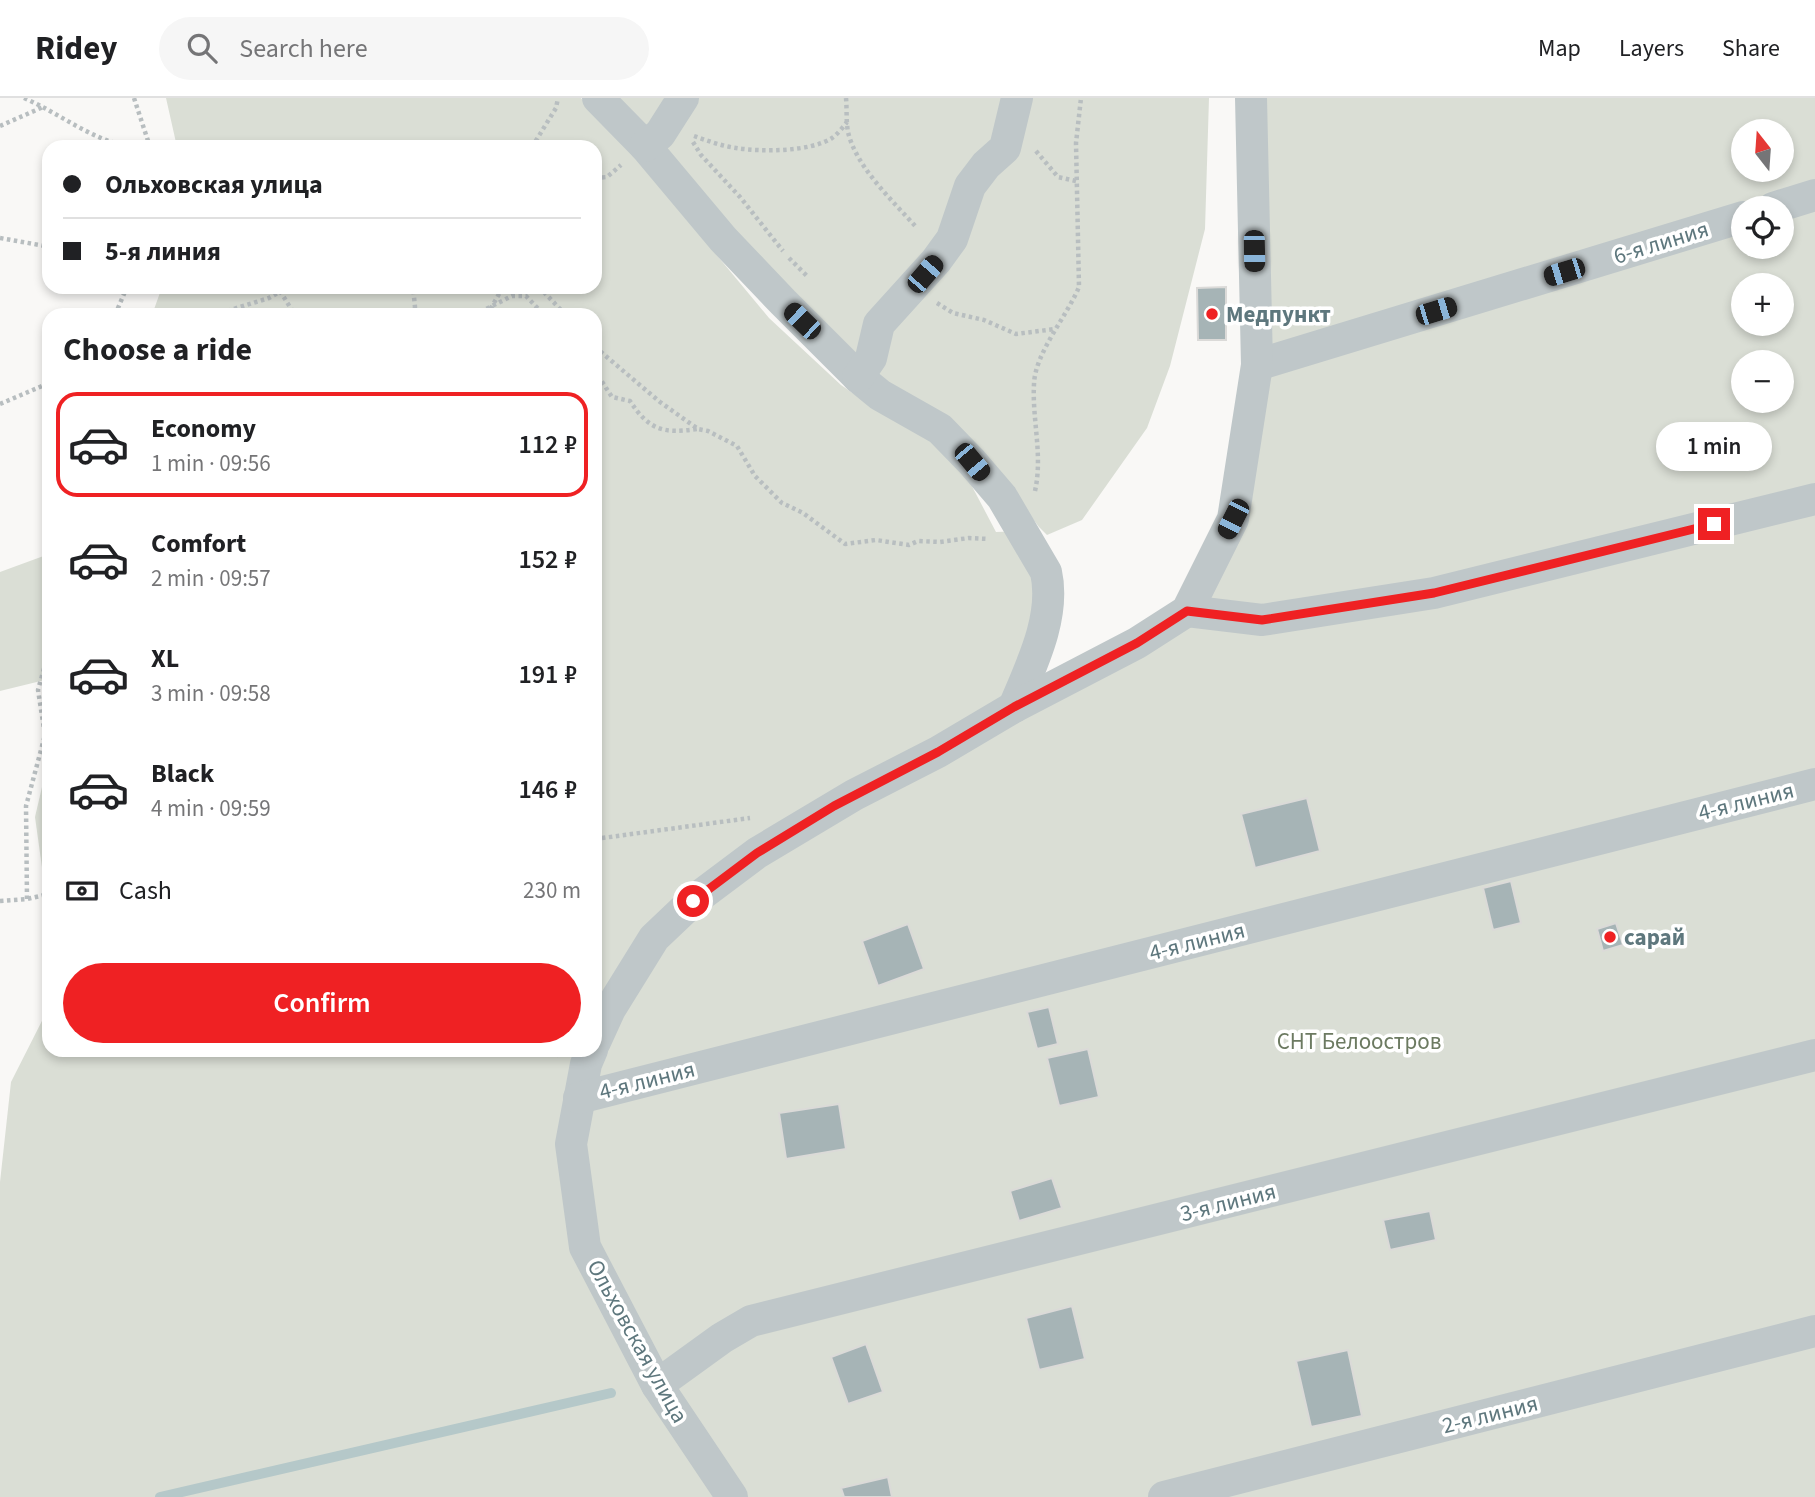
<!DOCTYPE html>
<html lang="en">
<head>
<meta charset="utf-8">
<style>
  :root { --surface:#fff; --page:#f6f6f6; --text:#202124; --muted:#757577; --line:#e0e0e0; --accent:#ef2123 }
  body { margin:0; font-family:"Source Sans 3",sans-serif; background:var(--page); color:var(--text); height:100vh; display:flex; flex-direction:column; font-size:26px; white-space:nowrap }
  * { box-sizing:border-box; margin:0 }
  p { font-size:23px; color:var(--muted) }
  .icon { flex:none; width:38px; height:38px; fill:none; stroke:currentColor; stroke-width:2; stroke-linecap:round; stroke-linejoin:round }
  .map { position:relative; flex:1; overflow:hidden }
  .panel { position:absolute; left:42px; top:210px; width:560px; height:749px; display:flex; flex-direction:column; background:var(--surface); border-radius:21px; box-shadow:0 4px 10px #0003 }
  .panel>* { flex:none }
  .hud { position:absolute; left:42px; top:42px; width:560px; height:154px; border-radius:21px; box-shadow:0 4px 10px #0003; display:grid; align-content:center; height:154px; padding:0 21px; background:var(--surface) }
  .needle { width:46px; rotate:343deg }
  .controls { position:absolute; left:1731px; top:21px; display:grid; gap:14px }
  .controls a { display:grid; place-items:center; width:63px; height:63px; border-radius:50%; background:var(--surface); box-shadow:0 4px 10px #0003; font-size:35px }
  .end { position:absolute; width:32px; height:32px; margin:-16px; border:9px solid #ef2123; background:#fff; box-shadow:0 0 0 4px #fff }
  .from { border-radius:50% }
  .bubble { position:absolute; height:49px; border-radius:24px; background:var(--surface); box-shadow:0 4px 10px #0003; font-size:23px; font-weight:600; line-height:49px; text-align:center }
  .car { position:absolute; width:21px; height:42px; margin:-21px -10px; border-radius:9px; box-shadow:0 0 5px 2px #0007; background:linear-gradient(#222 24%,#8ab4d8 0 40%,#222 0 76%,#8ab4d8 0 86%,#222 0) }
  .hud b { display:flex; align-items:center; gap:24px; height:66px; font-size:26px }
  .hud b+b { border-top:2px solid var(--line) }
  .hud i { width:18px; height:18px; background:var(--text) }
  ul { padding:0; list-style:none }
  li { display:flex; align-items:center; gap:21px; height:105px; margin:0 14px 10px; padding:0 7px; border:4px solid transparent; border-radius:21px }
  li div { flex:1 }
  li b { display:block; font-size:26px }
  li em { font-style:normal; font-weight:600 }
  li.current { border-color:var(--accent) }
  li>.icon { width:63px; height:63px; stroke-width:1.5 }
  h2 { padding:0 21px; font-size:32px; line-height:84px }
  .pay { display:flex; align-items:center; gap:18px; height:77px; padding:0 21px; font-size:26px }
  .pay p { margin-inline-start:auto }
  .cta { display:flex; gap:14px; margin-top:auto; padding:14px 21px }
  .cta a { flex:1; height:80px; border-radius:42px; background:var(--accent); color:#fff; font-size:28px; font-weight:600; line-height:80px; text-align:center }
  header { display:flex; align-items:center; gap:42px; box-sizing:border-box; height:98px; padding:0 35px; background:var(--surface); border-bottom:2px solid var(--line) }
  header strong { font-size:33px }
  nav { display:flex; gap:38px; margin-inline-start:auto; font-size:24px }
  .search { width:490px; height:63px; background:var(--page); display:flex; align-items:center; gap:18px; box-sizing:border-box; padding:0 24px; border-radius:38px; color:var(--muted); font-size:26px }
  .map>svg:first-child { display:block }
  .green { fill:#daded5; fill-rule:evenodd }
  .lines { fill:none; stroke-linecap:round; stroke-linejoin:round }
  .stream { stroke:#b5c8c9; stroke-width:10 }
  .building { fill:#a6b4b6; stroke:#dbdad8; stroke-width:2 }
  .path { stroke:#b8bec0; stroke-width:4.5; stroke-dasharray:3.5 3.5; stroke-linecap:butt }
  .street { stroke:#bfc7c9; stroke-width:32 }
  .route { stroke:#ef2123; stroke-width:9 }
  .poi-dot { fill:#ef2123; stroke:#fff; stroke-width:2.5 }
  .labels { text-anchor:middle; stroke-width:7; stroke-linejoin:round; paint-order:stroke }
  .street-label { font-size:23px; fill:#5e777d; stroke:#fff }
  .poi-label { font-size:23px; font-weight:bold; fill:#5e777d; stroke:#fff; text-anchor:start }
  .park-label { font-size:23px; fill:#6c7a61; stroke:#fff }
</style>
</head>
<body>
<header>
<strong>Ridey</strong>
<div class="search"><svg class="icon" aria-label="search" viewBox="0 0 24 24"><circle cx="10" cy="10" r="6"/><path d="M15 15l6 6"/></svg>Search here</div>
<nav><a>Map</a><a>Layers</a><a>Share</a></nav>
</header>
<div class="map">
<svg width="1815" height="1399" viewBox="0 0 1815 1399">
  <rect width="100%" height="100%" fill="#f9f8f6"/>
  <g class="green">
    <path d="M166 0H581L646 72 769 220 841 287 870 307 939 345 965 375 996 434 1023 433 1046 474 1011 606 1189 509 1233 421 1256 260 1251 0H1815V1399H0V1084L11 984 49 909V952H595V217H152L162 189H595V49H177ZM1743 33H1782V72H1743ZM1743 110H1782V149H1743ZM1743 187H1782V226H1743ZM1743 264H1782V303H1743Z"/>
    <polygon points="618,0 1209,0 1205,131 1170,268 1147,330 1082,422 1047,437 1039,429 999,376 885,286 730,131"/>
    <polygon points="49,456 49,581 0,593 0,474"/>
    <polygon points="49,659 49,820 35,719"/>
  </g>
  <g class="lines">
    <polyline class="stream" points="160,1399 611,1295"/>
  </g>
  <g class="building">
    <polygon points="1226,189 1226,242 1198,242 1197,190"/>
    <polygon points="1307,700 1320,753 1255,770 1241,716"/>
    <polygon points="1511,783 1521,825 1493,832 1483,790"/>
    <polygon points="1616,825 1623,847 1603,853 1597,831"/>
    <polygon points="908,826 924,871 878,888 862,843"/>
    <polygon points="1049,909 1058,946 1037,951 1027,914"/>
    <polygon points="1088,951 1099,999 1059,1008 1047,960"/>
    <polygon points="839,1006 846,1051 786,1061 779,1015"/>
    <polygon points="1052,1080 1062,1110 1019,1123 1010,1093"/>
    <polygon points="1430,1113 1436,1142 1390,1152 1383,1122"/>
    <polygon points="1072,1208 1085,1261 1039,1272 1026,1220"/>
    <polygon points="866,1246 883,1294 848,1306 831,1259"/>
    <polygon points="1348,1252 1362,1318 1311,1329 1296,1263"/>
    <polygon points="888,1379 892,1399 844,1399 841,1390"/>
  </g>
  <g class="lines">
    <g class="path">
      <path d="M24 0C61 16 91 42 131 49"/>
      <polyline points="134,0 150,49"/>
      <path d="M846 0C847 11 846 23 848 34 856 69 893 103 916 129"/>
      <polyline points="0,28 43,9"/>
      <path d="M694 38C708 43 722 48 736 50 762 54 810 54 832 40 838 36 843 29 847 24"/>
      <polyline points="693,44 701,57 740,99 783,153"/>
      <polyline points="532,49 556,10 558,0"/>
      <polyline points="1036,53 1058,79 1076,83"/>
      <polyline points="595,80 607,79 621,67"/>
      <polyline points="0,140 45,148 49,151"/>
      <polyline points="789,160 807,178"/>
      <polyline points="539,189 561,212 563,217"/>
      <polyline points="280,193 295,217"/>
      <polyline points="937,205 953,215 984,222 1016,236 1055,231"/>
      <polyline points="115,217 127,189"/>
      <polyline points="214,217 269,200 288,189"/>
      <polyline points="413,217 415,209 413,189"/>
      <polyline points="474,217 512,198 526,198 544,217"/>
      <polyline points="487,217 503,189"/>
      <polyline points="595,249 660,304 698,331 708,333 737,348 755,378 782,405 803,415 845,446 876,442 909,447 918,443 940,444 969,440 988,441"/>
      <path d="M596 250 597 276 612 299 630 303C649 332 663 336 697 331"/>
      <polyline points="0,306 49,285"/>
      <polyline points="49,360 49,400"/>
      <path d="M1035 393C1043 357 1032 322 1034 286 1035 255 1067 218 1079 189L1076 45 1081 0"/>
      <polyline points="595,741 750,720"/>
      <polyline points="27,801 26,708 45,637 38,592 45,567 49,497"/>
      <polyline points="0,803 27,801 49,796"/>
      <polyline points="545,952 546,954 558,957"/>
    </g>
    <g class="street">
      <path d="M598 0 645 48 723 141 783 204 858 279 880 297 940 331 972 364 1002 399 1046 474C1056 519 1031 568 1014 609"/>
      <polyline points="645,48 660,36 683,0"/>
      <polyline points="1773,110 1815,97"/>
      <polyline points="1257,267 1743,119"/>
      <polyline points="858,279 871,260 879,226 936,163 952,141 970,88 986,67 1005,50 1017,0"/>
      <polyline points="1187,513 1262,522 1434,495 1815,401"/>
      <polyline points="595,944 610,911 654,840 693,803 757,755 854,697 938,654 1014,609 1137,545 1187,513 1233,421 1257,267 1251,0"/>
      <polyline points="592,952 586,966 571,1046 585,1149 657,1287 732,1399"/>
      <polyline points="579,1000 1815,686"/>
      <polyline points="657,1287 722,1240 751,1223 1815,957"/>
      <polyline points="1164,1399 1815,1233"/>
    </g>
  </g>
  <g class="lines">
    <polyline class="route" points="693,803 757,755 834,708 938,654 1014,609 1137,545 1187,513 1262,522 1434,495 1714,426"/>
  </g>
  <g class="poi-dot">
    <circle cx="1212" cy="216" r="7"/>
    <circle cx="1610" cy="839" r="7"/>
  </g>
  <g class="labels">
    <g class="street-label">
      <text transform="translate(1661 144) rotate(-17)" y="8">6-я линия</text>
      <text transform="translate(1746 703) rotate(-14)" y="8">4-я линия</text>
      <text transform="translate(1197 843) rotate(-14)" y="8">4-я линия</text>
      <text transform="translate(647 982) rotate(-14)" y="8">4-я линия</text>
      <text transform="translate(1228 1104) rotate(-14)" y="8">3-я линия</text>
      <text transform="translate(638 1243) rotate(61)" y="8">Ольховская улица</text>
      <text transform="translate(1490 1316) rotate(-14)" y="8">2-я линия</text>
    </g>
    <g class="poi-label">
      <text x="1226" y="224">Медпункт</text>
      <text x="1624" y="847">сарай</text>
    </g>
    <g class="park-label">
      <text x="1359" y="951">СНТ Белоостров</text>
    </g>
  </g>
</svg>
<div class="controls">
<a><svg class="needle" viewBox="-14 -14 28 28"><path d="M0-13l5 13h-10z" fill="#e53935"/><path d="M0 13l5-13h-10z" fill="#757577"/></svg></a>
<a><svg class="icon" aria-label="locate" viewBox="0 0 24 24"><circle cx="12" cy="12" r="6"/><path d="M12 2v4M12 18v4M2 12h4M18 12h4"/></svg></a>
<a>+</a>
<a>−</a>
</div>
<i class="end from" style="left:693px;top:803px"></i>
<i class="end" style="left:1714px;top:426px"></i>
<div class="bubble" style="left:1656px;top:324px;width:116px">1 min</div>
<i class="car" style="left:1254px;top:153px;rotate:179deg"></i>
<i class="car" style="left:1564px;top:174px;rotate:253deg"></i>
<i class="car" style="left:925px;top:176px;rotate:41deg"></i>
<i class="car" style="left:1436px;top:213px;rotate:73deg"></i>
<i class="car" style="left:802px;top:223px;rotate:314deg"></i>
<i class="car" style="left:972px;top:364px;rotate:140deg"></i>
<i class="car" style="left:1233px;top:421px;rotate:207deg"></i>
<div class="hud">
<b><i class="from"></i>Ольховская улица</b>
<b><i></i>5-я линия</b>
</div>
<section class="panel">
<h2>Choose a ride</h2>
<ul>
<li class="current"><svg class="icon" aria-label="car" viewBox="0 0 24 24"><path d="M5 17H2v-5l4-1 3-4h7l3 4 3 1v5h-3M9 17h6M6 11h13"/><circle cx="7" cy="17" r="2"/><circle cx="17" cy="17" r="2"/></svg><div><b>Economy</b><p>1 min · 09:56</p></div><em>112 ₽</em></li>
<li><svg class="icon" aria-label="car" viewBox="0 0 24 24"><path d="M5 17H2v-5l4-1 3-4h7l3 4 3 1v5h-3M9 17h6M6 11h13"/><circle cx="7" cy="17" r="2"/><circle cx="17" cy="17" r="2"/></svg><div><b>Comfort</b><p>2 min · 09:57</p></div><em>152 ₽</em></li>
<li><svg class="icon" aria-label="car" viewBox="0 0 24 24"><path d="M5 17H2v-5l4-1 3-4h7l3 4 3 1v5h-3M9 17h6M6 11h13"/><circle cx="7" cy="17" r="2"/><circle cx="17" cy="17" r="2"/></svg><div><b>XL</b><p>3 min · 09:58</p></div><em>191 ₽</em></li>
<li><svg class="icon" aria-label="car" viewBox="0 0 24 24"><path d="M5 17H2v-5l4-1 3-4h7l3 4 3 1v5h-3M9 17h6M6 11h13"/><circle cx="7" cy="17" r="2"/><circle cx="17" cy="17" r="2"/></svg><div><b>Black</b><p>4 min · 09:59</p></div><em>146 ₽</em></li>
</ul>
<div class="pay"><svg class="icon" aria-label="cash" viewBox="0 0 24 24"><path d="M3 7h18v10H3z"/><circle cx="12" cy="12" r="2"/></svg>Cash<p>230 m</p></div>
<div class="cta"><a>Confirm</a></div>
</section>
</div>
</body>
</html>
